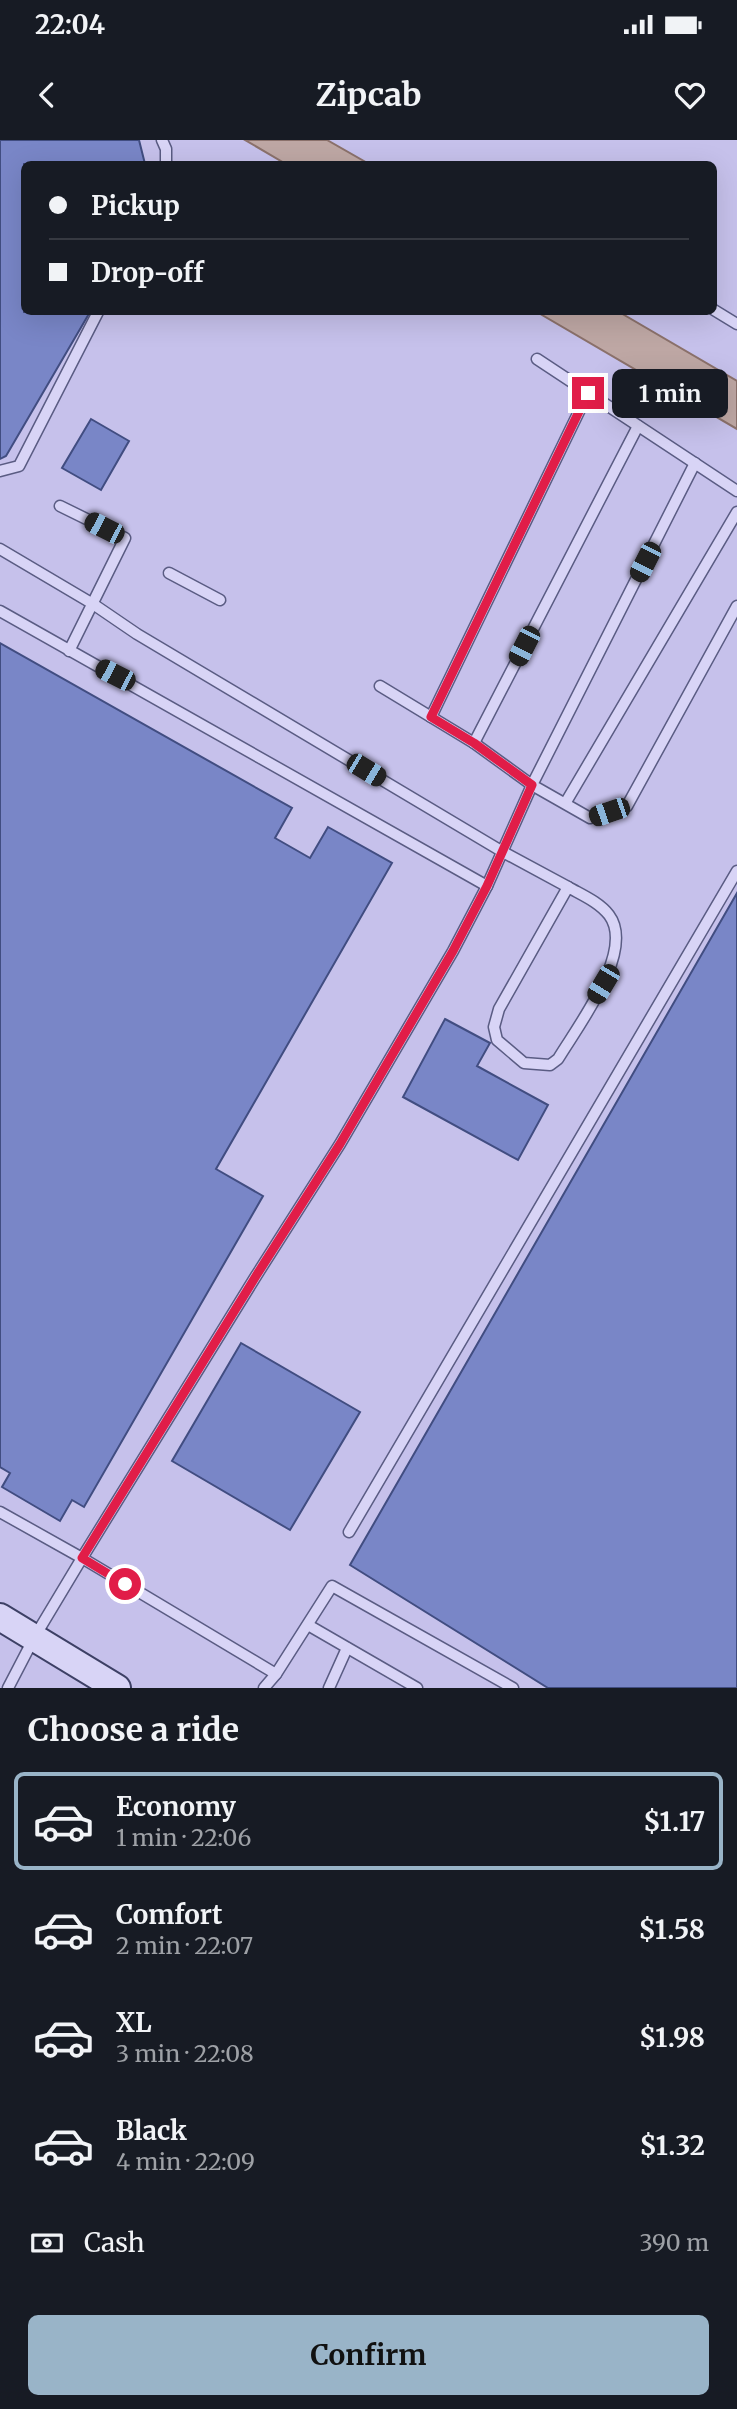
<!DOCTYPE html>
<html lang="en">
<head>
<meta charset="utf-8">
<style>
  :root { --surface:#171b24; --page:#242831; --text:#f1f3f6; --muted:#9ea1a6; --line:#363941; --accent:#99b4c8 }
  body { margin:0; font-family:Merriweather,serif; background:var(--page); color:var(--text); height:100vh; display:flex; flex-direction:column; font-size:26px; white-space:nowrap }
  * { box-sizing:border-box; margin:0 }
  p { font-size:23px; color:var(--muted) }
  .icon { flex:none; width:38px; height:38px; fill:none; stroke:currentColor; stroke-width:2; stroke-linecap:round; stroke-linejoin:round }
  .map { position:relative; height:1548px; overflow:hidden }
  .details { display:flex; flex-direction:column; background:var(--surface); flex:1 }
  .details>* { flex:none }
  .guide { position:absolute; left:21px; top:21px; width:696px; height:154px; border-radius:10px; box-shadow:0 7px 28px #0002; display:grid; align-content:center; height:154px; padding:0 28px; background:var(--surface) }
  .end { position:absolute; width:32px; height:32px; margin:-16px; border:9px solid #e11d48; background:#fff; box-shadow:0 0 0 4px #fff }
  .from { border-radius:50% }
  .bubble { position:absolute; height:49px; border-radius:10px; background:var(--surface); box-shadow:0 7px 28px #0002; font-size:23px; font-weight:700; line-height:49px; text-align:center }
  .car { position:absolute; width:21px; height:42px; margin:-21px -10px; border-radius:9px; box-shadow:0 0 5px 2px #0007; background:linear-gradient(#222 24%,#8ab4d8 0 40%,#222 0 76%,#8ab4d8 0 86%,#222 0) }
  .guide b { display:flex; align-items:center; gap:24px; height:66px; font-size:26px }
  .guide b+b { border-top:2px solid var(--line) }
  .guide i { width:18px; height:18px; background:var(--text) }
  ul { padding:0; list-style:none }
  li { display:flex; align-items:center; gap:21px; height:98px; margin:0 14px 10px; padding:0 14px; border:4px solid transparent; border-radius:10px }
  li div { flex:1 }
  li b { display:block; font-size:26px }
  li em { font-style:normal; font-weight:700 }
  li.current { border-color:var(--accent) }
  li>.icon { width:63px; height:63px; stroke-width:1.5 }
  h2 { padding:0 28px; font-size:32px; line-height:84px }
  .pay { display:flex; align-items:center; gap:18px; height:77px; padding:0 28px; font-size:26px }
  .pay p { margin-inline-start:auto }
  .button { display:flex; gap:14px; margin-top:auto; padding:14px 28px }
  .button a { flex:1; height:80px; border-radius:10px; background:var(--accent); color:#111; font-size:28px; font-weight:700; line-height:80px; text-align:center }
  .status { display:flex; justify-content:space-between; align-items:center; height:49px; padding:0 35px; background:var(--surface); direction:ltr }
  .status svg { height:19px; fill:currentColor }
  header { display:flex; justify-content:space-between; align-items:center; height:91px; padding:0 28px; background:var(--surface); font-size:32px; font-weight:700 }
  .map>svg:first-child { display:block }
  .water { fill:#bea7a4; stroke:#8b716b; stroke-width:2 }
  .building { fill:#7986c7; stroke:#414d81; stroke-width:2 }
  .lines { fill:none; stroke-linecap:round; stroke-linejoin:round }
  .lane-casing { stroke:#5a5c83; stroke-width:13 }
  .secondary-casing { stroke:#3d4065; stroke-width:30 }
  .lane { stroke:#d8d4f6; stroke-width:10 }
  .secondary { stroke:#d8d4f6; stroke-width:26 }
  .route { stroke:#e11d48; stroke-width:9 }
</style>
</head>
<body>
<div class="status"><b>22:04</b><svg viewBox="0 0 49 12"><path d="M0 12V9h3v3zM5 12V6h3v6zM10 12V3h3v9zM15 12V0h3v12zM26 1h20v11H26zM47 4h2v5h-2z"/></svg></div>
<header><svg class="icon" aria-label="back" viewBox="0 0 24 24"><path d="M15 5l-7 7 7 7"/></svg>Zipcab<svg class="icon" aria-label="heart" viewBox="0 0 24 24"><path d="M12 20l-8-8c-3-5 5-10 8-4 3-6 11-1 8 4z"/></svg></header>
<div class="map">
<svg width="737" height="1548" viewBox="0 0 737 1548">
  <rect width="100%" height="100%" fill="#c6c1eb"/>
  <g class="water">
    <polygon points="245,0 327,0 369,24 286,24"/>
    <polygon points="537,172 619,172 737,241 737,289"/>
  </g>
  <g class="building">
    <polygon points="0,0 139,0 145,24 24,24 24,172 90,172 6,316 0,319"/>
    <polygon points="91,279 129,301 101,350 62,328"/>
    <polygon points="0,503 292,668 275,698 310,718 328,687 392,723 216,1029 263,1056 84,1367 72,1360 60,1381 2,1347 10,1333 0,1327"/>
    <polygon points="737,753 737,1548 548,1548 350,1425"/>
    <polygon points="445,879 490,903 477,926 548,965 518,1020 403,957"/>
    <polygon points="241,1203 360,1272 290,1390 172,1321"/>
  </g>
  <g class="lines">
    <defs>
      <g id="lane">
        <polyline points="162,0 166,9 166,24"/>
        <polyline points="714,170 737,184"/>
        <polyline points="537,219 737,351"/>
        <polyline points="695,323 532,645 590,678 627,666 737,466"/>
        <polyline points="0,331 19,326 98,172"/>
        <polyline points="60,366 125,398 69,511"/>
        <polyline points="0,409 93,464 137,494 503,712 568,747"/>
        <polyline points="169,433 220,460"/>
        <polyline points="0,471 487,746"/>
        <polyline points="431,577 588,253"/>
        <polyline points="474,603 638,286"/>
        <polyline points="566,662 737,372"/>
        <path d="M568 747C582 755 599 762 609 775 636 811 577 887 558 919L550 925 524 923 497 900 494 887 499 869Z"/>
        <polyline points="0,1372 82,1418 256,1136 340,1004 453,811 487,746 532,645 474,603 380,546"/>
        <polyline points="349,1392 737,731"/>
        <polyline points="308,1485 417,1548"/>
        <polyline points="8,1548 34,1498 82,1418 276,1534"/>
        <polyline points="264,1548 276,1534 332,1446 513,1548"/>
        <polyline points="329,1548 347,1508"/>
      </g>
      <polyline id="secondary" points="0,1477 117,1548"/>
    </defs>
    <use href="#lane" class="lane-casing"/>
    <use href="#secondary" class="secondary-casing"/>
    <use href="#lane" class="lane"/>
    <use href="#secondary" class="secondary"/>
  </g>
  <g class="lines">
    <polyline class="route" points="125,1444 82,1418 256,1136 340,1004 453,811 487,746 532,645 474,603 431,577 588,253"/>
  </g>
</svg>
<i class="end from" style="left:125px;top:1444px"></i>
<i class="end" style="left:588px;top:253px"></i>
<div class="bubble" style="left:612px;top:229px;width:116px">1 min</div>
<i class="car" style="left:104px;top:388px;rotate:297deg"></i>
<i class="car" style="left:645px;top:422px;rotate:207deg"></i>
<i class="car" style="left:524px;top:506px;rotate:207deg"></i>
<i class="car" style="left:115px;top:535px;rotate:297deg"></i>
<i class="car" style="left:366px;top:630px;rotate:121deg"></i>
<i class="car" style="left:609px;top:672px;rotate:251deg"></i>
<i class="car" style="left:603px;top:844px;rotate:211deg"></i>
<div class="guide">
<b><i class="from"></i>Pickup</b>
<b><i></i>Drop-off</b>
</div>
</div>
<section class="details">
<h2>Choose a ride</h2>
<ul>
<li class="current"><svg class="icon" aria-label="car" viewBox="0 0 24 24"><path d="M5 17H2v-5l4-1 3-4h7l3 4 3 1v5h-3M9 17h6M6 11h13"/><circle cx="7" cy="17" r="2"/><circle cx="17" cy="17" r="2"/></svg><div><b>Economy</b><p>1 min · 22:06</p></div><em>$1.17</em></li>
<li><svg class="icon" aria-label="car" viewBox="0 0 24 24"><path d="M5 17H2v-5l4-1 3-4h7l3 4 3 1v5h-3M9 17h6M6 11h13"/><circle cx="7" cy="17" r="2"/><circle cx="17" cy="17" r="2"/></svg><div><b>Comfort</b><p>2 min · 22:07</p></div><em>$1.58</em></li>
<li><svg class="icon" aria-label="car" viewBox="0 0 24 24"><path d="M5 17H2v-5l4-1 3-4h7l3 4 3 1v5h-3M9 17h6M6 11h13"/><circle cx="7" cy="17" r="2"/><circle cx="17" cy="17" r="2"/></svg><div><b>XL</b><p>3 min · 22:08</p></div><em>$1.98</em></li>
<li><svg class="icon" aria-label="car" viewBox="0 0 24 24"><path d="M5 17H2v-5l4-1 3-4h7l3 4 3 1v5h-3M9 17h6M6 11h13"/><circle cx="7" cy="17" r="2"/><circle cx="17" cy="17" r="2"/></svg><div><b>Black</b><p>4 min · 22:09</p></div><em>$1.32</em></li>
</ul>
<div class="pay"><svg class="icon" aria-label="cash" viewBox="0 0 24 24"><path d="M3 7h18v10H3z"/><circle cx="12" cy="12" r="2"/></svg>Cash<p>390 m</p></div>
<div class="button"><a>Confirm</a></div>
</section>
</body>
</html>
